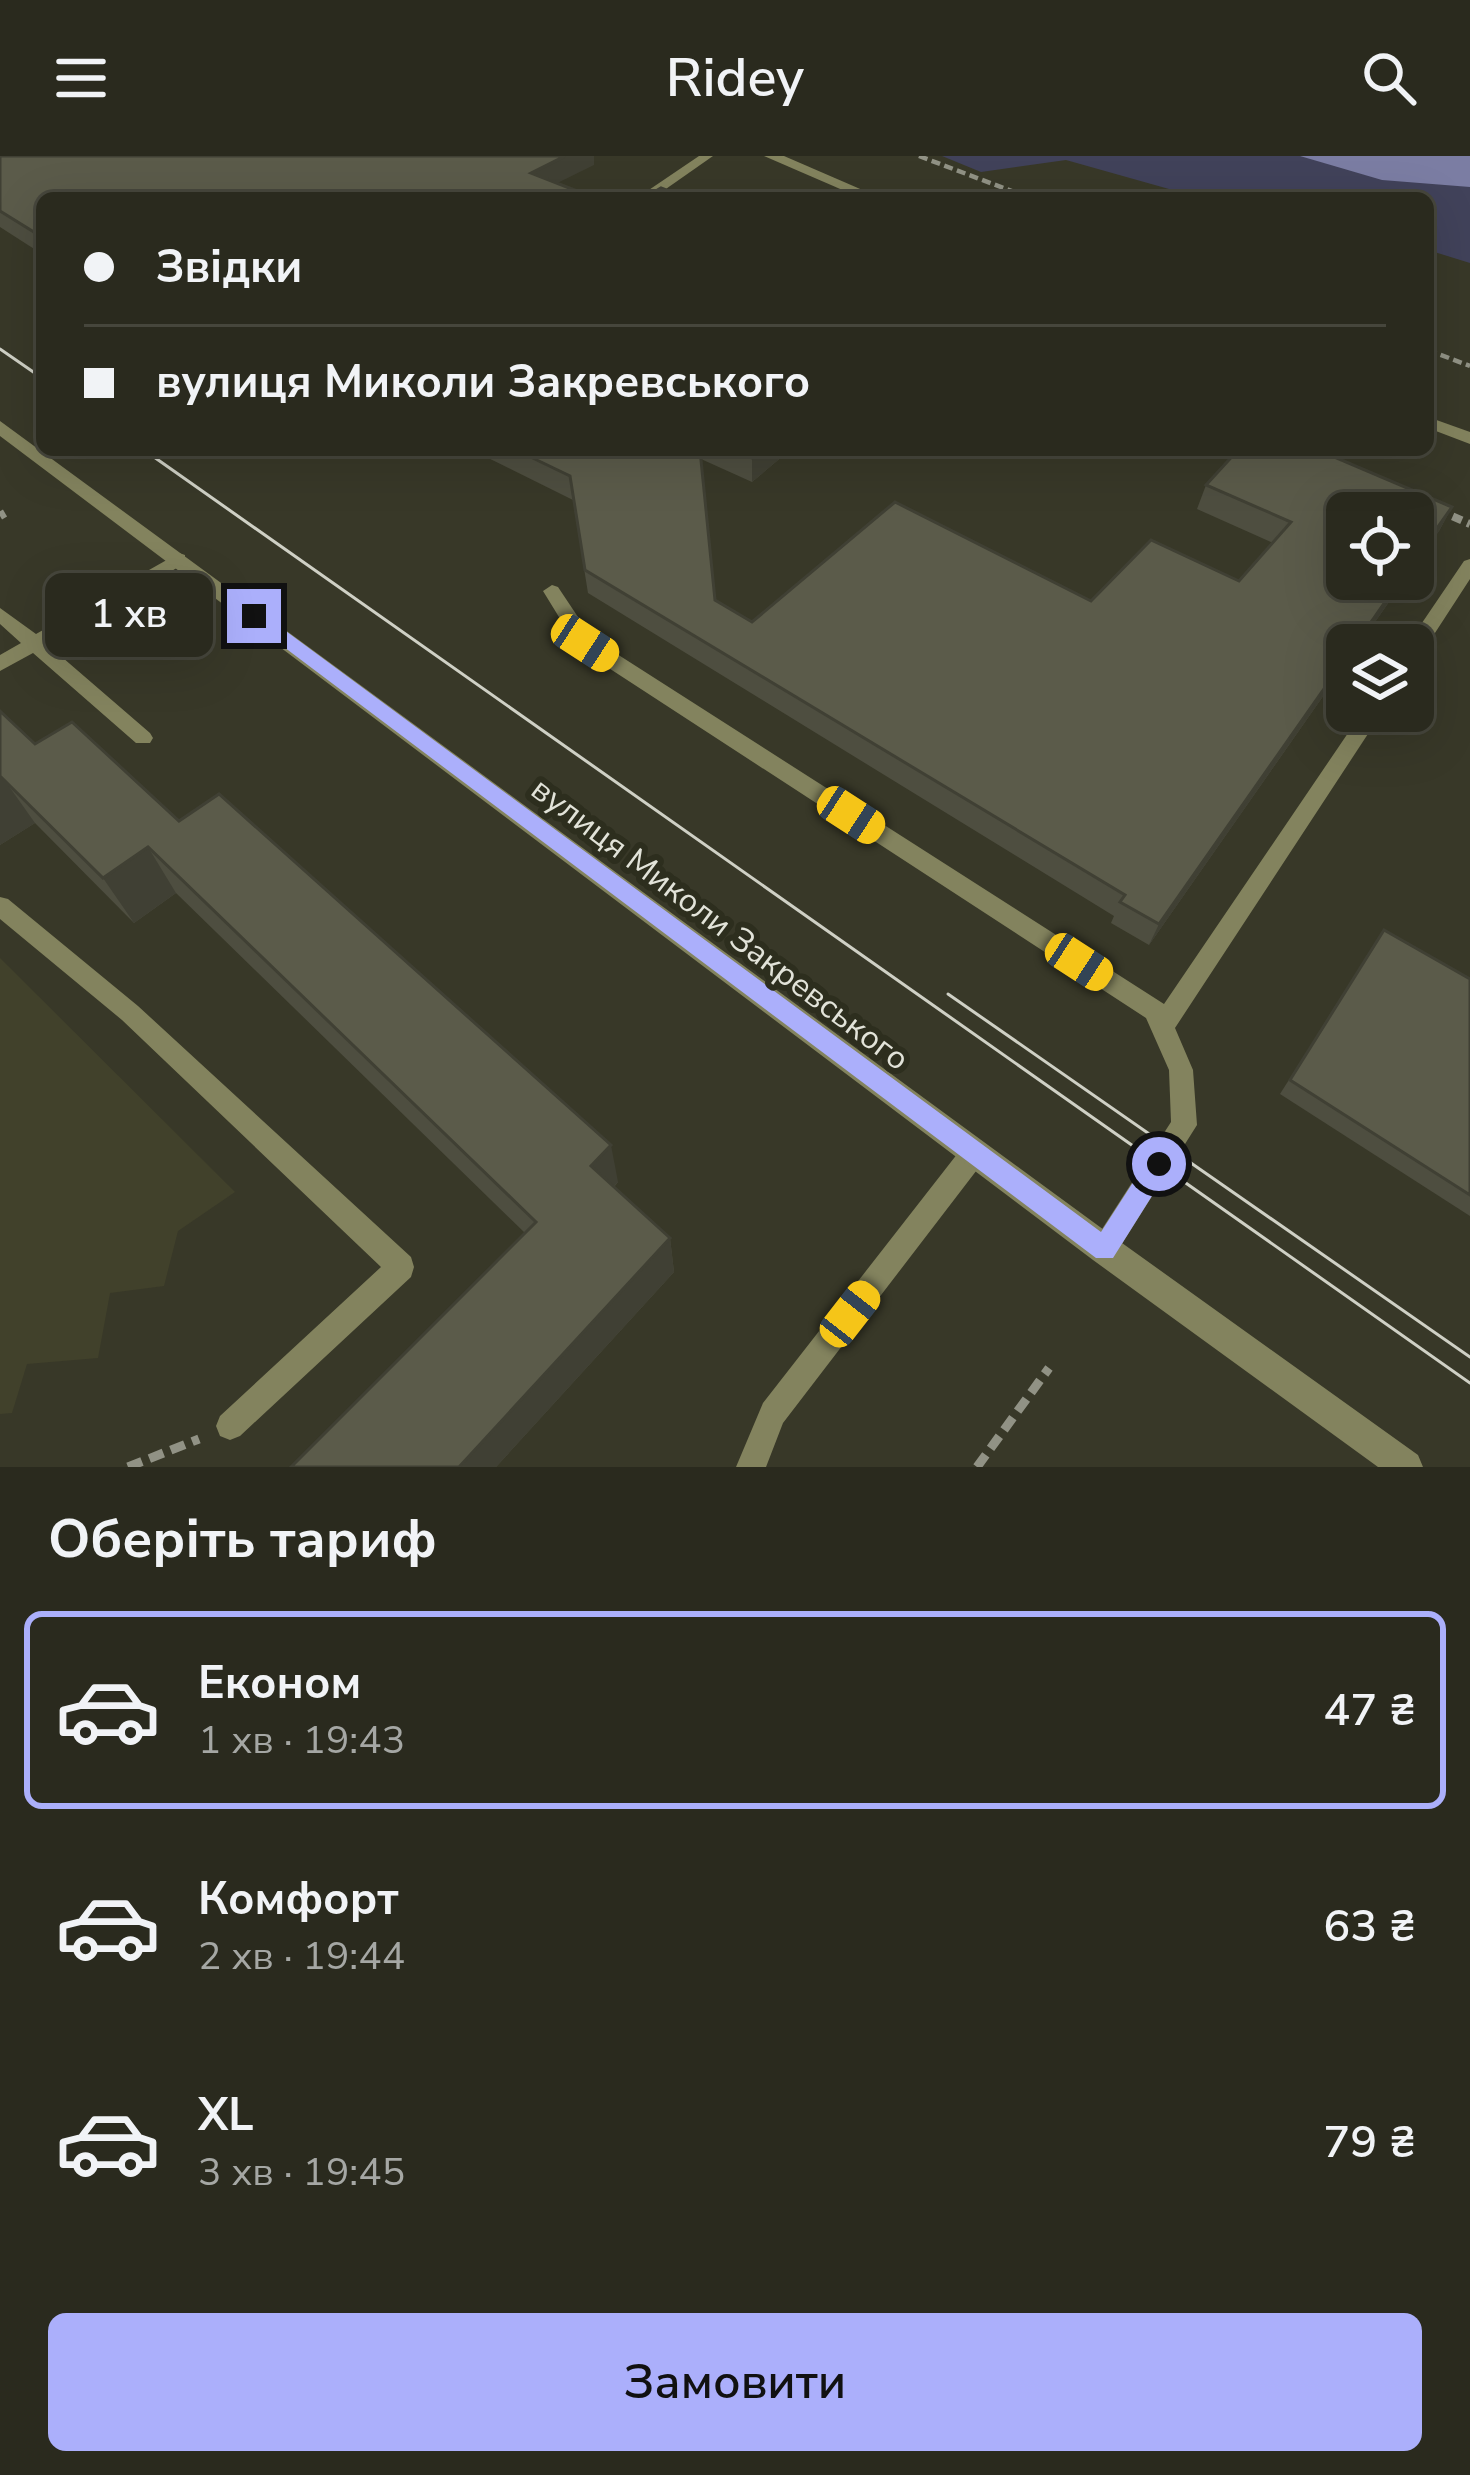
<!DOCTYPE html>
<html lang="uk">
<head>
<meta charset="utf-8">
<style>
  :root { --surface:#2a2a1e; --page:#36362b; --text:#f1f3f6; --muted:#a5a7a4; --line:#46463c; --accent:#abaffb }
  body { margin:0; font-family:"Nunito Sans",sans-serif; background:var(--page); color:var(--text); height:100vh; display:flex; flex-direction:column; font-size:45px; white-space:nowrap }
  * { box-sizing:border-box; margin:0 }
  p { font-size:39px; color:var(--muted) }
  .icon { flex:none; width:66px; height:66px; fill:none; stroke:currentColor; stroke-width:2; stroke-linecap:round; stroke-linejoin:round }
  .map { position:relative; height:1311px; overflow:hidden }
  .details { display:flex; flex-direction:column; background:var(--surface); flex:1 }
  .details>* { flex:none }
  .banner { position:absolute; left:36px; top:36px; width:1398px; height:264px; border-radius:18px; box-shadow:0 12px 48px #0002,0 0 0 3px var(--line); display:grid; align-content:center; height:264px; padding:0 48px; background:var(--surface) }
  .buttons { position:absolute; left:1326px; top:336px; display:grid; gap:24px }
  .buttons a { display:grid; place-items:center; width:108px; height:108px; border-radius:18px; background:var(--surface); box-shadow:0 12px 48px #0002,0 0 0 3px var(--line); font-size:60px }
  .end { position:absolute; width:54px; height:54px; margin:-27px; border:15px solid #abaffb; background:#111; box-shadow:0 0 0 6px #111 }
  .from { border-radius:50% }
  .bubble { position:absolute; height:84px; border-radius:18px; background:var(--surface); box-shadow:0 12px 48px #0002,0 0 0 3px var(--line); font-size:39px; font-weight:600; line-height:84px; text-align:center }
  .car { position:absolute; width:36px; height:72px; margin:-36px -18px; border-radius:15px; box-shadow:0 0 9px 3px #0007; background:linear-gradient(#f5c518 24%,#345 0 40%,#f5c518 0 76%,#345 0 86%,#f5c518 0) }
  .banner b { display:flex; align-items:center; gap:42px; height:114px; font-size:45px }
  .banner b+b { border-top:3px solid var(--line) }
  .banner i { width:30px; height:30px; background:var(--text) }
  ul { padding:0; list-style:none }
  li { display:flex; align-items:center; gap:36px; height:198px; margin:0 24px 18px; padding:0 24px; border:6px solid transparent; border-radius:18px }
  li div { flex:1 }
  li b { display:block; font-size:45px }
  li em { font-style:normal; font-weight:600 }
  li.selected { border-color:var(--accent) }
  li>.icon { width:108px; height:108px; stroke-width:1.5 }
  h2 { padding:0 48px; font-size:54px; line-height:144px }
  .primary-button { display:flex; gap:24px; margin-top:auto; padding:24px 48px }
  .primary-button a { flex:1; height:138px; border-radius:18px; background:var(--accent); color:#111; font-size:48px; font-weight:600; line-height:138px; text-align:center }
  header { display:flex; justify-content:space-between; align-items:center; height:156px; padding:0 48px; background:var(--surface); font-size:54px; font-weight:600 }
  .map>svg:first-child { display:block }
  .built { fill:#41412b }
  .green { fill:#41425a }
  .water { fill:#7b7da3 }
  .lines { fill:none; stroke-linecap:round; stroke-linejoin:round }
  .path-far2 { stroke:#919285; stroke-width:4.5; stroke-dasharray:9 4.5; stroke-linecap:butt }
  .path-far1 { stroke:#919285; stroke-width:8; stroke-dasharray:10 6; stroke-linecap:butt }
  .path { stroke:#919285; stroke-width:9; stroke-dasharray:15 8; stroke-linecap:butt }
  .service { fill:#83835e; fill-rule:evenodd }
  .tertiary { fill:#83835e; fill-rule:evenodd }
  .tram { stroke:#cfd0c5; stroke-width:3 }
  .wall { fill:#4e4e40 }
  .shaded-wall { fill:#404034 }
  .building { fill:#5b5b4a; stroke:#404034; stroke-width:3 }
  .route { fill:#abaffb }
  .labels { text-anchor:middle; stroke-width:12; stroke-linejoin:round; paint-order:stroke }
  .street-label { font-size:33px; fill:#e2e3d9; stroke:#2d2e1e }
</style>
</head>
<body>
<header><svg class="icon" aria-label="menu" viewBox="0 0 24 24"><path d="M4 6h16M4 12h16M4 18h16"/></svg>Ridey<svg class="icon" aria-label="search" viewBox="0 0 24 24"><circle cx="10" cy="10" r="6"/><path d="M15 15l6 6"/></svg></header>
<div class="map">
<svg width="1470" height="1311" viewBox="0 0 1470 1311">
  <rect width="100%" height="100%" fill="#383828"/>
  <polygon class="built" points="0,802 235,1036 178,1075 164,1130 110,1137 98,1202 27,1208 12,1257 0,1258"/>
  <polygon class="green" points="942,0 1470,0 1470,107 1428,94 1428,42 1201,42 1066,4 981,16"/>
  <polygon class="water" points="1300,0 1470,0 1470,31 1382,24"/>
  <g class="lines">
    <g class="path-far2">
      <polyline points="919,0 1030,42"/>
      <polyline points="1428,194 1470,210"/>
    </g>
    <g class="path-far1">
      <polyline points="1438,354 1470,368"/>
      <polyline points="0,360 5,357"/>
    </g>
    <g class="path">
      <polyline points="128,1311 199,1283"/>
      <polyline points="977,1311 1049,1212"/>
    </g>
    <g class="service">
      <polygon points="699,0 713,0 653,42 637,42"/>
      <polygon points="179,397 185,399 185,407 48,489 150,577 153,582 150,587 136,587 33,497 0,515 0,499 21,487 0,468 0,452 36,478"/>
      <polygon points="1470,403 1470,423 1420,500 1413,502 1413,489 1407,489 1464,405"/>
      <polygon points="552,429 558,431 592,482 1164,848 1363,555 1383,555 1175,872 1193,914 1197,969 1113,1102 1104,1106 1095,1102 1091,1093 1095,1084 1171,966 1169,914 1146,862 578,492 543,435"/>
      <polygon points="0,741 8,743 138,850 411,1101 414,1111 411,1121 240,1280 230,1284 220,1280 216,1270 220,1260 381,1111 122,864 0,763"/>
      <polygon points="974,985 983,988 987,997 983,1006 783,1267 766,1311 736,1311 763,1247 965,988"/>
    </g>
    <g class="tertiary">
      <polygon points="764,0 784,0 881,42 861,42"/>
      <polygon points="1428,261 1470,276 1470,288 1428,272"/>
      <polygon points="0,265 1115,1082 1418,1299 1423,1311 1378,1311 1093,1104 0,280"/>
    </g>
    <g class="tram">
      <polyline points="0,193 42,222"/>
      <polyline points="144,294 1470,1227"/>
      <polyline points="948,838 1470,1201"/>
    </g>
  </g>
  <g class="wall">
    <polygon points="0,0 594,9 42,42 42,98 0,71"/>
    <polygon points="472,294 790,294 752,326 701,303 715,444 752,466 895,346 1091,445 1151,384 1239,425 1273,387 1197,353 1206,329 1238,294 1318,294 1452,351 1439,375 1413,411 1413,357 1347,357 1347,423 1405,423 1359,489 1347,489 1347,506 1149,789 1111,767 1114,760 588,437 573,344"/>
    <polygon points="0,555 35,588 179,665 618,1026 614,1031 670,1082 674,1116 496,1311 291,1311 525,1077 176,737 134,767 35,667 0,689"/>
    <polygon points="1384,774 1470,823 1470,1060 1280,938"/>
  </g>
  <g class="shaded-wall">
    <polygon points="565,0 594,0 594,9 533,39 531,17"/>
    <polygon points="763,294 790,294 752,326 752,302"/>
    <polygon points="1452,351 1439,375 1413,411 1413,406"/>
    <polygon points="1401,423 1405,423 1359,489 1355,489"/>
    <polygon points="1347,500 1347,506 1149,789 1159,768"/>
    <polygon points="1,619 35,667 0,689 0,620"/>
    <polygon points="148,691 176,737 134,767 103,722"/>
    <polygon points="611,989 618,1026 599,1046 591,1010"/>
    <polygon points="670,1082 674,1116 496,1311 459,1311"/>
  </g>
  <g class="building">
    <polygon points="0,0 565,0 531,17 595,42 42,42 42,81 0,55"/>
    <polygon points="661,32 687,42 644,42"/>
    <polygon points="516,294 700,294 715,444 752,466 895,346 1091,445 1151,384 1239,425 1291,366 1206,329 1238,294 1318,294 1452,351 1413,406 1413,357 1347,357 1347,423 1401,423 1355,489 1347,489 1347,500 1159,768 1120,746 1125,739 585,414 570,320"/>
    <polygon points="734,294 763,294 752,302"/>
    <polygon points="0,555 35,588 72,566 179,665 219,638 611,989 591,1010 670,1082 459,1311 291,1311 536,1066 148,691 103,722 0,620"/>
    <polygon points="1384,774 1470,823 1470,1039 1290,924"/>
  </g>
  <polygon class="route" points="248,456 260,456 1101,1076 1150,1000 1167,1000 1167,1016 1113,1102 1096,1102 248,464"/>
  <g class="labels">
    <g class="street-label">
      <text transform="translate(721 767) rotate(37)" y="12">вулиця Миколи Закревського</text>
    </g>
  </g>
</svg>
<div class="buttons">
<a><svg class="icon" aria-label="locate" viewBox="0 0 24 24"><circle cx="12" cy="12" r="6"/><path d="M12 2v4M12 18v4M2 12h4M18 12h4"/></svg></a>
<a><svg class="icon" aria-label="layers" viewBox="0 0 24 24"><path d="M12 4l9 5-9 5-9-5zM3 14l9 5 9-5"/></svg></a>
</div>
<i class="end from" style="left:1159px;top:1008px"></i>
<i class="end" style="left:254px;top:460px"></i>
<div class="bubble" style="left:45px;top:417px;width:168px">1 хв</div>
<i class="car" style="left:585px;top:487px;rotate:123deg"></i>
<i class="car" style="left:851px;top:659px;rotate:123deg"></i>
<i class="car" style="left:1079px;top:806px;rotate:123deg"></i>
<i class="car" style="left:850px;top:1158px;rotate:38deg"></i>
<div class="banner">
<b><i class="from"></i>Звідки</b>
<b><i></i>вулиця Миколи Закревського</b>
</div>
</div>
<section class="details">
<h2>Оберіть тариф</h2>
<ul>
<li class="selected"><svg class="icon" aria-label="car" viewBox="0 0 24 24"><path d="M5 17H2v-5l4-1 3-4h7l3 4 3 1v5h-3M9 17h6M6 11h13"/><circle cx="7" cy="17" r="2"/><circle cx="17" cy="17" r="2"/></svg><div><b>Економ</b><p>1 хв · 19:43</p></div><em>47 ₴</em></li>
<li><svg class="icon" aria-label="car" viewBox="0 0 24 24"><path d="M5 17H2v-5l4-1 3-4h7l3 4 3 1v5h-3M9 17h6M6 11h13"/><circle cx="7" cy="17" r="2"/><circle cx="17" cy="17" r="2"/></svg><div><b>Комфорт</b><p>2 хв · 19:44</p></div><em>63 ₴</em></li>
<li><svg class="icon" aria-label="car" viewBox="0 0 24 24"><path d="M5 17H2v-5l4-1 3-4h7l3 4 3 1v5h-3M9 17h6M6 11h13"/><circle cx="7" cy="17" r="2"/><circle cx="17" cy="17" r="2"/></svg><div><b>XL</b><p>3 хв · 19:45</p></div><em>79 ₴</em></li>
</ul>
<div class="primary-button"><a>Замовити</a></div>
</section>
</body>
</html>
